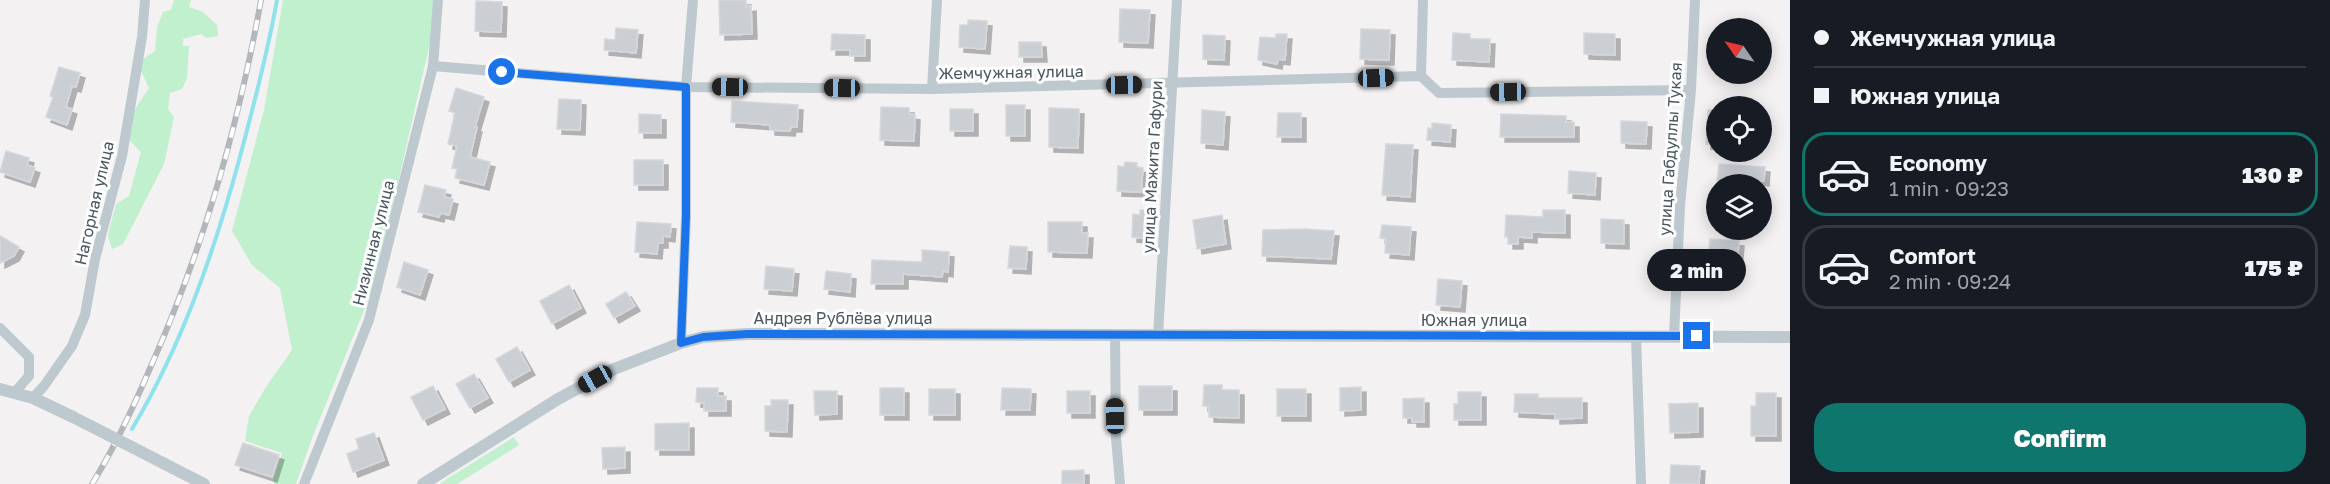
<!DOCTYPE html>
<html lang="en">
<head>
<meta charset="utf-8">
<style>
  :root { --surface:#171b24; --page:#242831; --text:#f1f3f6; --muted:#9ea1a6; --line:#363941; --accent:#0f766e }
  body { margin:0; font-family:"Golos Text",sans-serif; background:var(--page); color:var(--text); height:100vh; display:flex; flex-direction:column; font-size:22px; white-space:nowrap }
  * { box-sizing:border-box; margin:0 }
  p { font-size:20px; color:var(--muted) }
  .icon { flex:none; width:33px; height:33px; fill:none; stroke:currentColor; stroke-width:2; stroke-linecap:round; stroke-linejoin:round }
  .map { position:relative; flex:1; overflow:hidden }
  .panel { display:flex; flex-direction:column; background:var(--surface); width:540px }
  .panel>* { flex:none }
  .banner { display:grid; align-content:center; height:132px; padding:0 24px; background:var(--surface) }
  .needle { width:39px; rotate:304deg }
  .controls { position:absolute; left:1706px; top:18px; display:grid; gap:12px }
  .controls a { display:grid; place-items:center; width:66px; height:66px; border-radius:50%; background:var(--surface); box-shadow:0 3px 15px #0003; font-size:30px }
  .end { position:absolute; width:27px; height:27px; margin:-14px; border:8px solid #1a73e8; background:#fff; box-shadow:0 0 0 3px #fff }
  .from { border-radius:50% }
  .bubble { position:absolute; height:42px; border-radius:21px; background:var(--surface); box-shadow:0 3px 15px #0003; font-size:20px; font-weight:800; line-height:42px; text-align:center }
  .car { position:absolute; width:18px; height:36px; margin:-18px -9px; border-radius:8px; box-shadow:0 0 4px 2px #0007; background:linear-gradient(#222 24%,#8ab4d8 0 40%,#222 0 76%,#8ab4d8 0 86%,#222 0) }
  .banner b { display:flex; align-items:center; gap:21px; height:57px; font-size:22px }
  .banner b+b { border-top:2px solid var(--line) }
  .banner i { width:15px; height:15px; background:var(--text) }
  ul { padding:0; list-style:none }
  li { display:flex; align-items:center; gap:18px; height:84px; margin:0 12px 9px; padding:0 12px; border:3px solid var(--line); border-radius:24px }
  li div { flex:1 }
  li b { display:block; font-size:22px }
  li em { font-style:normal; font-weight:800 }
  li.active { border-color:var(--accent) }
  li>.icon { width:54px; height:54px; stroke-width:1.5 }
  .button { display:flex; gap:12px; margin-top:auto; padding:12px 24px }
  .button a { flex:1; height:69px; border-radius:24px; background:var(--accent); color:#fff; font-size:24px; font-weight:800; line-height:69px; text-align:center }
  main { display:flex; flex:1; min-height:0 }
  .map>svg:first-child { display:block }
  .green { fill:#c0f0ce }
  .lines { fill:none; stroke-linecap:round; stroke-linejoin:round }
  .stream { stroke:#8de2ed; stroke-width:4 }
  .building { fill:#cbced3; stroke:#d5d7dc; stroke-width:1.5; filter:url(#shadow) }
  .minor { stroke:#bec9cf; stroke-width:10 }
  .tertiary { stroke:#bec9cf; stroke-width:12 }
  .rail-casing { stroke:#b3b7bb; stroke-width:6 }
  .rail { stroke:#fff; stroke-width:4; stroke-dasharray:11; stroke-linecap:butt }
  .tertiary-bridge { stroke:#bec9cf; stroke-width:12 }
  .route { stroke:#1a73e8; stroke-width:8 }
  .labels { text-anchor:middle; stroke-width:6; stroke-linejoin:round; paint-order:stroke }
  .street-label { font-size:16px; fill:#48565e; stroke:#fff }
</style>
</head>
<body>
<main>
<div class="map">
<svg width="1790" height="484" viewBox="0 0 1790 484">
  <defs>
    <filter id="shadow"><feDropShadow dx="5" dy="5" stdDeviation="0" flood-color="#0004"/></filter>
  </defs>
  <rect width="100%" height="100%" fill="#f3f1f1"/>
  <g class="green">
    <polygon points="174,0 191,0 189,7 203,12 217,25 218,36 206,38 201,34 183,39 183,46 189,46 187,78 182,89 170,93 168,109 174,117 164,164 123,244 112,249 108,235 116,204 129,196 141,152 129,140 133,112 149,88 141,71 142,60 155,51 157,28 163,12 171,10"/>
    <polygon points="283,0 435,0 432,34 375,283 312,438 296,484 274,484 273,480 282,453 245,441 249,416 266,387 292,350 280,288 252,265 232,231 264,110"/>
    <polygon points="514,437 519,445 457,484 439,484"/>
  </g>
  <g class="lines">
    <path class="stream" d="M132 429C181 347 213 255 238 164 253 109 267 55 277 0"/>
  </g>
  <g class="building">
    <polygon points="719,0 746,0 746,7 751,6 752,34 720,35"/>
    <polygon points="476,1 502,2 501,32 475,31"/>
    <polygon points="1120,9 1150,10 1148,43 1119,42"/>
    <polygon points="968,20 987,21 985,49 959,47 960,25 968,25"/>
    <polygon points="616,28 638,30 636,53 604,50 605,39 615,40"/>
    <polygon points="1361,29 1390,30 1389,60 1360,59"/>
    <polygon points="1453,33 1470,34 1470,39 1490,39 1489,62 1452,60"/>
    <polygon points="1584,33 1615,34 1615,55 1584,54"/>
    <polygon points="832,34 865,35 865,56 850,56 850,50 831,50"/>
    <polygon points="1276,34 1287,34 1285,60 1278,59 1277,64 1258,60 1260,37 1276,38"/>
    <polygon points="1203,35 1225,36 1224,60 1203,59"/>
    <polygon points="1019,42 1041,42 1042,57 1019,57"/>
    <polygon points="59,67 80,73 76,87 72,86 66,107 72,109 67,125 46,117 53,97 50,96"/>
    <polygon points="456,88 484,97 475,127 477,127 470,157 490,162 484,185 455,178 457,169 452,168 457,146 448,144 455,113 449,111"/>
    <polygon points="559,99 581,100 580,130 557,129"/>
    <polygon points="732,101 798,105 797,127 791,127 790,131 770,130 770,125 731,122"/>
    <rect x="1006" y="105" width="19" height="31"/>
    <polygon points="881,107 909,108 909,114 915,115 914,141 880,140"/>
    <polygon points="1049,108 1079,109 1078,148 1049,147"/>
    <rect x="950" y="109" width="23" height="22"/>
    <polygon points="1202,110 1225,112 1223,145 1201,143"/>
    <polygon points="1708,110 1716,110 1716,145 1706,144"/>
    <polygon points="1278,113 1301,113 1301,137 1277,137"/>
    <polygon points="639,114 661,115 661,133 639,133"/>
    <polygon points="1501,114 1566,116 1566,122 1574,122 1574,137 1500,137"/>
    <polygon points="1621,121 1647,122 1646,144 1621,143"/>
    <polygon points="1432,123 1451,125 1450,142 1427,140 1428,128 1432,129"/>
    <polygon points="1386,144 1413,145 1410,197 1382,195"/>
    <polygon points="6,151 29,158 27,165 35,168 30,182 0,172"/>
    <rect x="634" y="160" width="29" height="25"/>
    <polygon points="1125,162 1137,163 1137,167 1143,168 1141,192 1117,191 1118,166 1124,167"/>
    <polygon points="1719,164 1765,167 1764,181 1745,179 1744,184 1717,184"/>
    <polygon points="1569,171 1596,173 1595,195 1568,193"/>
    <polygon points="425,185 446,190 444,197 453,199 449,215 440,213 439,217 418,212"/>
    <polygon points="1140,210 1152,210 1150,239 1132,237 1133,214 1140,215"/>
    <polygon points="1543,210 1565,210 1565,233 1532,232 1532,238 1518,237 1518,244 1508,244 1508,237 1505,237 1506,215 1543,217"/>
    <polygon points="1222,215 1226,244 1197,249 1193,220"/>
    <polygon points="1601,219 1624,220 1624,244 1601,243"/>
    <polygon points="637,222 671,224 670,237 663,236 663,243 658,243 657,254 635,252"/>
    <polygon points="1048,222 1082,222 1082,233 1088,233 1087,253 1048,252"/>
    <polygon points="1382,225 1411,227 1409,255 1385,253 1386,239 1380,238"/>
    <polygon points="1305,229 1334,231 1331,259 1262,256 1263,230"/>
    <polygon points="0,236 19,247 14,256 0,263"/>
    <polygon points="1710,239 1739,241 1737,266 1708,263"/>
    <polygon points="1010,246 1027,247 1026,269 1008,268"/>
    <polygon points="922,250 949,252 948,272 943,271 942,277 903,274 903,284 871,284 872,260 922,262"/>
    <polygon points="404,262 428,270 420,295 397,287"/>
    <polygon points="766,266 794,269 792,291 764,289"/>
    <polygon points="826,271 851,274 850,292 824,289"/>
    <polygon points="1438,279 1462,281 1460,307 1436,305"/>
    <polygon points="569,285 581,308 552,324 540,301"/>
    <polygon points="626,292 635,306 614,318 606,304"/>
    <polygon points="517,347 530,370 509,382 496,359"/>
    <polygon points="474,374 488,398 470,408 456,384"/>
    <polygon points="1204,385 1222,385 1222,390 1239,390 1239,418 1209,417 1209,406 1203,406"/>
    <polygon points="433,386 445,409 423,420 411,397"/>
    <rect x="1139" y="386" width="33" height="24"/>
    <polygon points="1361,387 1361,410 1340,411 1340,388"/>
    <polygon points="697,388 718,388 718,396 726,396 726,411 704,411 704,403 696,402"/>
    <rect x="880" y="388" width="24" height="27"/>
    <polygon points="1002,388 1031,389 1030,410 1001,410"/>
    <rect x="929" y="389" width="26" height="26"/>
    <rect x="1277" y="389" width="29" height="27"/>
    <polygon points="814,391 837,391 837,414 815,415"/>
    <rect x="1067" y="391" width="23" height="22"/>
    <polygon points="1458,392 1481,392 1481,420 1454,420 1454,404 1458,404"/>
    <polygon points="1756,393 1776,393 1776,436 1751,436 1751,406 1756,406"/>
    <polygon points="1515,394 1538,394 1538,398 1582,398 1582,418 1555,419 1555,414 1514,412"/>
    <polygon points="1424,398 1424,422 1412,422 1412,418 1403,418 1403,399"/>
    <polygon points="771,400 788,400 787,432 765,431 765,406 771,406"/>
    <polygon points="1698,403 1698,432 1670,433 1669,404"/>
    <polygon points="689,423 689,450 655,450 655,424"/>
    <polygon points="374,433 384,460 353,472 347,454 359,449 356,439"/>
    <polygon points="243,443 279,455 272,477 235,465"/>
    <polygon points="625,447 625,468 603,469 602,448"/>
    <polygon points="1671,465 1700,466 1699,484 1670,484"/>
    <polygon points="1084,470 1084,484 1062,484 1062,471"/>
  </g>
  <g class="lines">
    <g class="minor">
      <polyline points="433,66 686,87 932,89 1421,76 1439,93 1691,90"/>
      <polyline points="1421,76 1423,0"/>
      <polyline points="932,89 937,0"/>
      <polyline points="0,328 29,357 29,376 14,393"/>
      <polyline points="1115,335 1116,438 1120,484"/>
      <polyline points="1158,336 1177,0"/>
      <polyline points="1674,336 1680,206 1691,90 1695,0"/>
      <polyline points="1636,337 1641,484"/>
      <polyline points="681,343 686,216 686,87 693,0"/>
      <polyline points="33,398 44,386 72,346 85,315 95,259 122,156 142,37 145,0"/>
      <polyline points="304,484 369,320 433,66 438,0"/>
    </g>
    <g class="tertiary">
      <polyline points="0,389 33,398 73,417"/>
      <polyline points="163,463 204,484"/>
      <polyline points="423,484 558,399 614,369 681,343 703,337 747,334 1790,337"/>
    </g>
    <defs>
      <path id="rail" d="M92 484C115 447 134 406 151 366 204 247 238 128 261 0"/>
    </defs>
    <use href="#rail" class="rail-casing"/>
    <use href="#rail" class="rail"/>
    <polyline class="tertiary-bridge" points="73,417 163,463"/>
  </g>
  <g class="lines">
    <polyline class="route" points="502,72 686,87 686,216 681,343 703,337 747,334 1697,336"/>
  </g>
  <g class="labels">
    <g class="street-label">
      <text transform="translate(1011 72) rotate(-1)" y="6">Жемчужная улица</text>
      <text transform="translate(1670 149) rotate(-86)" y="6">улица Габдуллы Тукая</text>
      <text transform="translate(1152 167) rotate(-87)" y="6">улица Мажита Гафури</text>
      <text transform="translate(94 203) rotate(-77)" y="6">Нагорная улица</text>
      <text transform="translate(373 243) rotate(-76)" y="6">Низинная улица</text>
      <text x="843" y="324">Андрея Рублёва улица</text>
      <text x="1474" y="326">Южная улица</text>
    </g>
  </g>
</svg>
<div class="controls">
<a><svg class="needle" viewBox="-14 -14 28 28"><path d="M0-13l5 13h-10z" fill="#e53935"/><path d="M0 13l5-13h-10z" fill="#9ea1a6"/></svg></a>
<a><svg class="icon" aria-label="locate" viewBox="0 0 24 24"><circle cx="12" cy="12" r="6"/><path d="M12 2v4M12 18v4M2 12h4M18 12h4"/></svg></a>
<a><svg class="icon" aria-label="layers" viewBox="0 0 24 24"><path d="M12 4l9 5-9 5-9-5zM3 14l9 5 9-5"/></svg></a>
</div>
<i class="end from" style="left:502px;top:72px"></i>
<i class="end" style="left:1697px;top:336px"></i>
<div class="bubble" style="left:1647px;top:249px;width:99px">2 min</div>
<i class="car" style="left:1376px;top:78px;rotate:88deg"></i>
<i class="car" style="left:1124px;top:85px;rotate:89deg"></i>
<i class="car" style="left:730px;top:87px;rotate:271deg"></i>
<i class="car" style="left:842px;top:88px;rotate:271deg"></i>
<i class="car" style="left:1508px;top:92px;rotate:269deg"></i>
<i class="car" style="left:595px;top:379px;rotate:241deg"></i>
<i class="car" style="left:1115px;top:416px;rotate:359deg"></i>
</div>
<section class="panel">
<div class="banner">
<b><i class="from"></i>Жемчужная улица</b>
<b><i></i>Южная улица</b>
</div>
<ul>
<li class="active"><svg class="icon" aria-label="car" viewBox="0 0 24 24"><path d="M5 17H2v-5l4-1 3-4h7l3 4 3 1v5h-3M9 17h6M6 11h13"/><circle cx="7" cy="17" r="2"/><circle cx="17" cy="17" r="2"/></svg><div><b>Economy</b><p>1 min · 09:23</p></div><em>130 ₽</em></li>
<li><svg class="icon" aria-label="car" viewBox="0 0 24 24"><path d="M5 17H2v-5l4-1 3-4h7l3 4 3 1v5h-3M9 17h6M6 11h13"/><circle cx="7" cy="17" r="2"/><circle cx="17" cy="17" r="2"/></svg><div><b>Comfort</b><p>2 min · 09:24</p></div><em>175 ₽</em></li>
</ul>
<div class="button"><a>Confirm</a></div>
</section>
</main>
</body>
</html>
